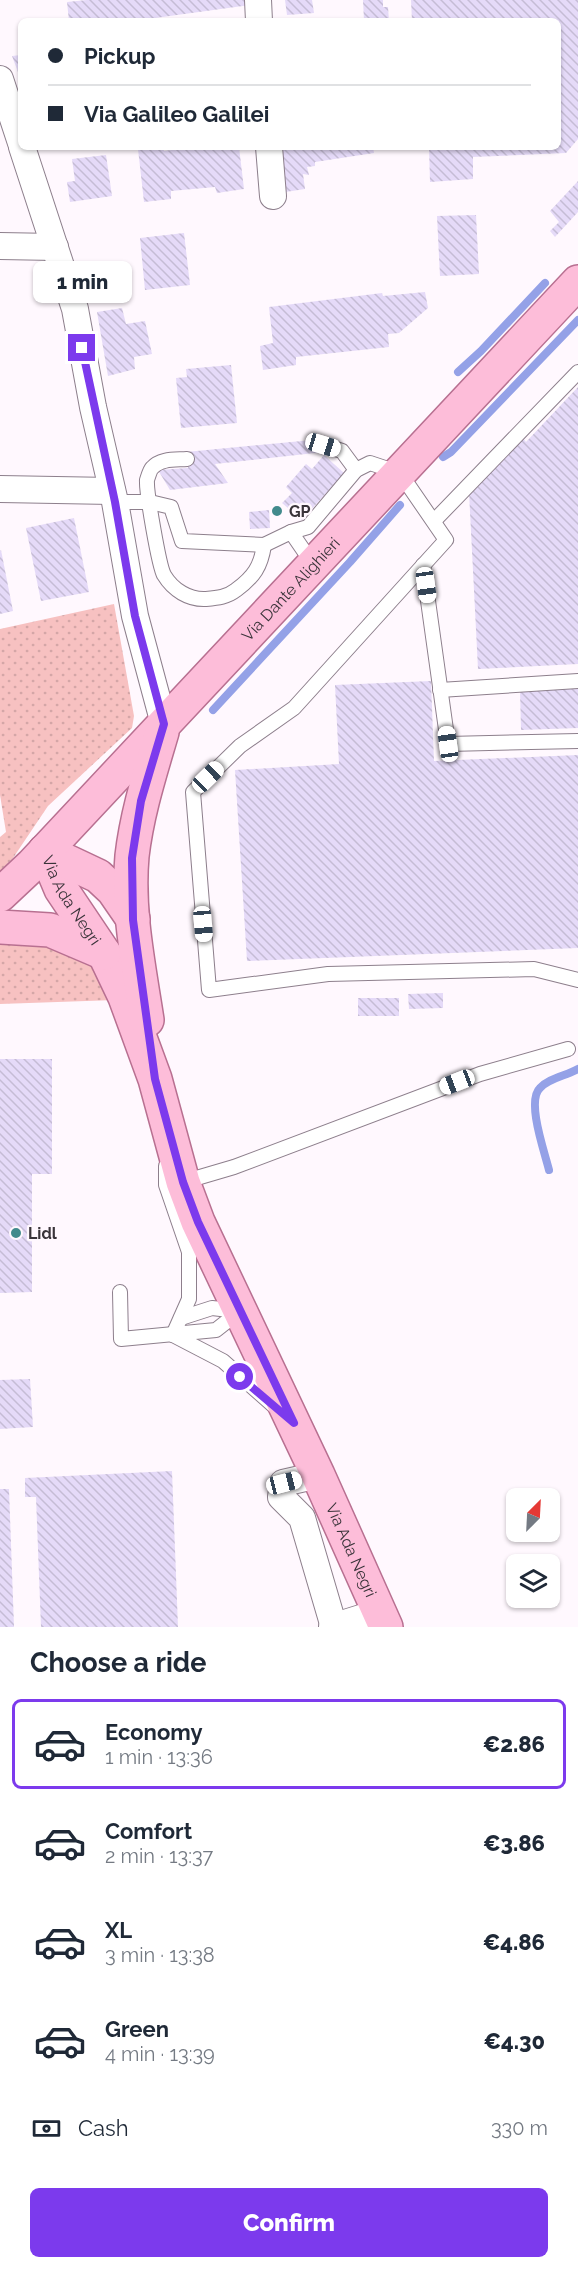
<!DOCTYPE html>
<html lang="en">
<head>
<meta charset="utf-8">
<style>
  :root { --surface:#fff; --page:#f6f6f7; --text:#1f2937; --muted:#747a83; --line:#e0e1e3; --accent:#7c3aed }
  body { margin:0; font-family:Raleway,sans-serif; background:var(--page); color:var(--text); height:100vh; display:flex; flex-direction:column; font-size:22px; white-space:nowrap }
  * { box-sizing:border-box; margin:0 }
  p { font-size:20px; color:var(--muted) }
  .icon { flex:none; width:33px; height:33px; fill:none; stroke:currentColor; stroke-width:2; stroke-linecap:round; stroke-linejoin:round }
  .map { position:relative; height:1627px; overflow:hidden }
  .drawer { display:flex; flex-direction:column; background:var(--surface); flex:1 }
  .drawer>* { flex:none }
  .top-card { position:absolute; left:18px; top:18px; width:543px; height:132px; border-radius:9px; box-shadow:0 2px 4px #0004; display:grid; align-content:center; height:132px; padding:0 30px; background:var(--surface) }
  .needle { width:39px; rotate:24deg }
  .tools { position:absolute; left:506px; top:1488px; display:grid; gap:12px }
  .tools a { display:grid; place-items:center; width:54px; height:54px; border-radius:9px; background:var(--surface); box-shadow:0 2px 4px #0004; font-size:30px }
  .end { position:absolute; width:27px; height:27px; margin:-14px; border:8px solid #7c3aed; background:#fff; box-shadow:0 0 0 3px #fff }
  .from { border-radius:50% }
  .bubble { position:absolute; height:42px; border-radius:9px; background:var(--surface); box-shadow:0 2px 4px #0004; font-size:20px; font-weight:800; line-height:42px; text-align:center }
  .car { position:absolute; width:18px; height:36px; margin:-18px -9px; border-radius:8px; box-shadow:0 0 4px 2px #0007; background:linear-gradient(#fff 24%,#345 0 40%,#fff 0 76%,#345 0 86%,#fff 0) }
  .top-card b { display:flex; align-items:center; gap:21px; height:57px; font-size:22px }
  .top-card b+b { border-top:2px solid var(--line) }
  .top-card i { width:15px; height:15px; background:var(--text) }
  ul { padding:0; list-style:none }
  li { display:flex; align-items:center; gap:18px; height:90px; margin:0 12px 9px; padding:0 18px; border:3px solid transparent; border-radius:9px }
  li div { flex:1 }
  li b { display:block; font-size:22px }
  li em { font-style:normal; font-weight:800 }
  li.active { border-color:var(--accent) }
  li>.icon { width:54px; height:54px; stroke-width:1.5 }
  h2 { padding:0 30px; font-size:27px; line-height:72px }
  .pay { display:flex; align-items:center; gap:15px; height:66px; padding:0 30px; font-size:22px }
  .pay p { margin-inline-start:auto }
  .button { display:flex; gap:12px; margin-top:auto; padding:12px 30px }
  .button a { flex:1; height:69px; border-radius:9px; background:var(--accent); color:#fff; font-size:24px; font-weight:800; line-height:69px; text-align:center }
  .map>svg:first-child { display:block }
  .grass { fill:url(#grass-dots) }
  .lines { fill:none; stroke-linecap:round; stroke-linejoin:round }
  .stream { stroke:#94a1e7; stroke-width:8 }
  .building { fill:url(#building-back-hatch) }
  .lane-casing { stroke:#8d7f8c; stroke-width:16 }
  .street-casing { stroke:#8d7f8c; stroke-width:28 }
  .primary-casing { stroke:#b87091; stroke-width:36 }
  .lane { stroke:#fff; stroke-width:14 }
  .street { stroke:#fff; stroke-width:26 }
  .primary { stroke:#fdbdd9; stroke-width:33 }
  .route { stroke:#7c3aed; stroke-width:8 }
  .poi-dot { fill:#428a8c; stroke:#fff8fe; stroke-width:2 }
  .labels { text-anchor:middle; stroke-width:4.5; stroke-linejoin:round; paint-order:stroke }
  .poi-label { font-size:16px; font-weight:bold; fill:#393339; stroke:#fff8fe; text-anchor:start }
  .street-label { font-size:16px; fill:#393339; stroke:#fff8fe }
</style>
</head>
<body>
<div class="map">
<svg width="578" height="1627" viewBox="0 0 578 1627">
  <defs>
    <pattern id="grass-dots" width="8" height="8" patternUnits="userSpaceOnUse" patternTransform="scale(1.5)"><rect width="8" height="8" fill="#f7c1c1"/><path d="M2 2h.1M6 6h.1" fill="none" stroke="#d4a6a7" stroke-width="1.8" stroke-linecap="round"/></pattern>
    <pattern id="building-back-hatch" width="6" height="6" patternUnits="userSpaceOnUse" patternTransform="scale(1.5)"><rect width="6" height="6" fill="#e5daf8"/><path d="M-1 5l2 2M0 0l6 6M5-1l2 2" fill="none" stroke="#c5bcd5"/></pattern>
  </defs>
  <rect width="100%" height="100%" fill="#fff8fe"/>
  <g class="grass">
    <polygon points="114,604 134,716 132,728 48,806 13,858 0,871 0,837 6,832 0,795 0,629"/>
    <polygon points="30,934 95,963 115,1000 0,1004 0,935"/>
  </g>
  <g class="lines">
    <g class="stream">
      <polyline points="458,372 481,351 545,283"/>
      <polyline points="443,457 451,452 578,320"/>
      <polyline points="213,710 350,562 400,505"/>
      <path d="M549 1170C545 1153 526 1101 540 1088 549 1078 566 1076 578 1069"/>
    </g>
  </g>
  <g class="building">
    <polygon points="87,0 250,0 250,5 155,18 156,21 69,21 67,2"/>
    <polygon points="285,0 312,0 314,13 287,15"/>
    <polygon points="363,0 383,0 383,7 388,7 389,21 364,21"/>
    <polygon points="411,0 578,0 578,139 566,153 473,157 473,179 430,182 429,147 558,147 558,21 412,21"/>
    <polygon points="21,55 21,80 12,56"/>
    <polygon points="163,147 164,151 194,147 239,147 244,189 217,193 215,187 171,191 171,199 144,202 138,149"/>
    <polygon points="275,147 373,147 374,153 315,162 315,166 307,167 309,175 303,174 305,189 279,193"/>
    <polygon points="106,155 112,196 70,202 67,182 75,181 72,159"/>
    <polygon points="578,181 578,212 555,237 550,231 559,222 550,211"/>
    <polygon points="476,215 479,274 440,276 437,216"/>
    <polygon points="184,233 190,285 145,290 140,238"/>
    <polygon points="425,292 428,308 399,333 388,334 389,347 296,357 296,365 263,370 260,346 273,343 269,307 382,293 383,296"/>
    <polygon points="122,308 126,324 145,321 152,354 134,357 135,369 108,376 97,312"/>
    <polygon points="231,365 237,423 181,428 176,378 187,377 186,369"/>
    <polygon points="578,387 578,664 478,669 469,492 523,438 526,442"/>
    <polygon points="323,439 324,452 215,464 228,483 170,490 158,470 188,468 186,452"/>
    <polygon points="324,455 344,473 302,520 282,503 292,493 286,487 306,464 312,469"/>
    <polygon points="269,510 270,528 250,529 249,512"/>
    <polygon points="74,518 89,592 41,601 26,528"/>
    <polygon points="1,550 13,611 0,614 0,551"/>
    <polygon points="431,681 434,761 578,755 578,948 247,961 235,770 339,764 335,685"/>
    <polygon points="578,687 578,728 521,730 520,690"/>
    <polygon points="443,993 443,1008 409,1009 408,994"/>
    <rect x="358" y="998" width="41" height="18"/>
    <polygon points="0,1059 52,1059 52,1174 32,1174 32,1292 0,1293"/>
    <polygon points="30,1379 33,1427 0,1429 0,1380"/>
    <polygon points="172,1471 178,1627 41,1627 36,1497 25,1497 25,1478"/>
    <polygon points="0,1489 9,1489 14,1627 0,1627"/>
  </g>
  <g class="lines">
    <defs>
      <g id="lane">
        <polyline points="323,445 342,451 356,470"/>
        <path d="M187 459C176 460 161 458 152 468 150 470 148 477 147 480 146 491 159 566 164 575 173 590 189 600 206 599 218 598 227 597 236 590 254 577 261 566 264 545"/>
        <polyline points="115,502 150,502 171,507 182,541 264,545 291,532 313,564"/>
        <polyline points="434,521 578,372"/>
        <polyline points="291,532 308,527 356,470 370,463 400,473 446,540 294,708 240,746 193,792 209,990 328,974 534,969 578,980"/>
        <polyline points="423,565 448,744 578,741"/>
        <polyline points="440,690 578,681"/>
        <polyline points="166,1166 166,1185 189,1252 189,1299 173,1335"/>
        <polyline points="183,1182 234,1167 480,1074 568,1049"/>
        <polyline points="120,1292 121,1339 216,1330 240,1311"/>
        <polyline points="181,1318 212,1308 238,1311"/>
        <polyline points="173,1335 223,1361 274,1406"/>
      </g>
      <g id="street">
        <polyline points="258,0 259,21"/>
        <polyline points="0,79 21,143"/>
        <polyline points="22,147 75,309 93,407 115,502 135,616 164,724"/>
        <polyline points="269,147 273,196"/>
        <polyline points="0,246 55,247"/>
        <polyline points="0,489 112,491"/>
        <polyline points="318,1475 283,1483 281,1497 302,1518 334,1627"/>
        <polyline points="332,1627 380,1612"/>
      </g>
      <g id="primary">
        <path id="s1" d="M45 851 61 889 104 953 125 997 155 1079 183 1182 198 1222 318 1475 386 1627"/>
        <polyline points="45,851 98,876 113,890 133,919"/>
        <path id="s2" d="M0 895 32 865 578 282"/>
        <polyline points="0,927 50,930 104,953"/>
        <path d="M147 1020C139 967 127 911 132 856 137 813 150 773 162 732"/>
      </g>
    </defs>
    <use href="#lane" class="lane-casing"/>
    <use href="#street" class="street-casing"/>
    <use href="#primary" class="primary-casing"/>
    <use href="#lane" class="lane"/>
    <use href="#street" class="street"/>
    <use href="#primary" class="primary"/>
  </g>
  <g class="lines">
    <polyline class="route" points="82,348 115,502 135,616 164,724 141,801 132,858 133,920 155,1079 183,1182 198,1222 294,1423 240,1377"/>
  </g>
  <g class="poi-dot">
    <circle cx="277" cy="511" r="6"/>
    <circle cx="16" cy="1233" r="6"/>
  </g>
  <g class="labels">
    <g class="poi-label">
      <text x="289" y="517">GP</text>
      <text x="28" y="1239">Lidl</text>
    </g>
    <g class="street-label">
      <text dy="6" stroke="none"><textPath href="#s2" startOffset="422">Via Dante Alighieri</textPath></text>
      <text dy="6" stroke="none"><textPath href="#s1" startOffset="56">Via Ada Negri</textPath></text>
      <text dy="6" stroke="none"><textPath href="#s1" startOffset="766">Via Ada Negri</textPath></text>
    </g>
  </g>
</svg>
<div class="tools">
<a><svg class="needle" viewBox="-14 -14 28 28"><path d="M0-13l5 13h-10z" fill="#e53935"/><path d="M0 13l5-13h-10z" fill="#747a83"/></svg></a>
<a><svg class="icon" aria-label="layers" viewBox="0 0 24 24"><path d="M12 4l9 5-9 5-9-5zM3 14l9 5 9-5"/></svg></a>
</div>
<i class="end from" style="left:240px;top:1377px"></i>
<i class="end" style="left:82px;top:348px"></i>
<div class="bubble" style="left:33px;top:261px;width:99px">1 min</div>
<i class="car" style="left:323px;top:445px;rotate:107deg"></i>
<i class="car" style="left:426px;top:585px;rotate:172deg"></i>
<i class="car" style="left:448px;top:744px;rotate:352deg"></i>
<i class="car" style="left:208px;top:777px;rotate:46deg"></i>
<i class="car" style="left:203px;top:924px;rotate:175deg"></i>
<i class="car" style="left:457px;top:1082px;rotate:249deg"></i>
<i class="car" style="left:284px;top:1483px;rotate:76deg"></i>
<div class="top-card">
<b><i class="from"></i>Pickup</b>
<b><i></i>Via Galileo Galilei</b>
</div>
</div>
<section class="drawer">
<h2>Choose a ride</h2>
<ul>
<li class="active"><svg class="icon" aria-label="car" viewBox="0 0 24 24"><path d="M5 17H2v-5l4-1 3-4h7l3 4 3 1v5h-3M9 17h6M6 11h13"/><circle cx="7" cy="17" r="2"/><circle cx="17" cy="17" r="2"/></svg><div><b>Economy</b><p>1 min · 13:36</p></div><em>€2.86</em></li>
<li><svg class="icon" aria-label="car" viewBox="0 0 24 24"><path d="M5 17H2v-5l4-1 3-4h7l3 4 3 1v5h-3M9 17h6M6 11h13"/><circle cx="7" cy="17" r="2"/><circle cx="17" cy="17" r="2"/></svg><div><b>Comfort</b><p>2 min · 13:37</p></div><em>€3.86</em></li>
<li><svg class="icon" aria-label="car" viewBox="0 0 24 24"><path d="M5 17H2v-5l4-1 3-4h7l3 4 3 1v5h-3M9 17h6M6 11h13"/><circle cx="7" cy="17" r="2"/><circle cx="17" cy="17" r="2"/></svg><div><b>XL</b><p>3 min · 13:38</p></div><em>€4.86</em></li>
<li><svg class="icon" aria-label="car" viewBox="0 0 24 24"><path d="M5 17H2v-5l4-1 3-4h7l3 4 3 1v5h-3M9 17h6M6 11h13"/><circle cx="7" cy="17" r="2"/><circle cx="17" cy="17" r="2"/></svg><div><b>Green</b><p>4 min · 13:39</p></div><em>€4.30</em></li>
</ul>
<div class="pay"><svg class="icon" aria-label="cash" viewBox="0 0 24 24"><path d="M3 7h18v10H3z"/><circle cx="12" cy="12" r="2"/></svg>Cash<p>330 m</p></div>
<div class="button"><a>Confirm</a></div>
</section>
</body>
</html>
